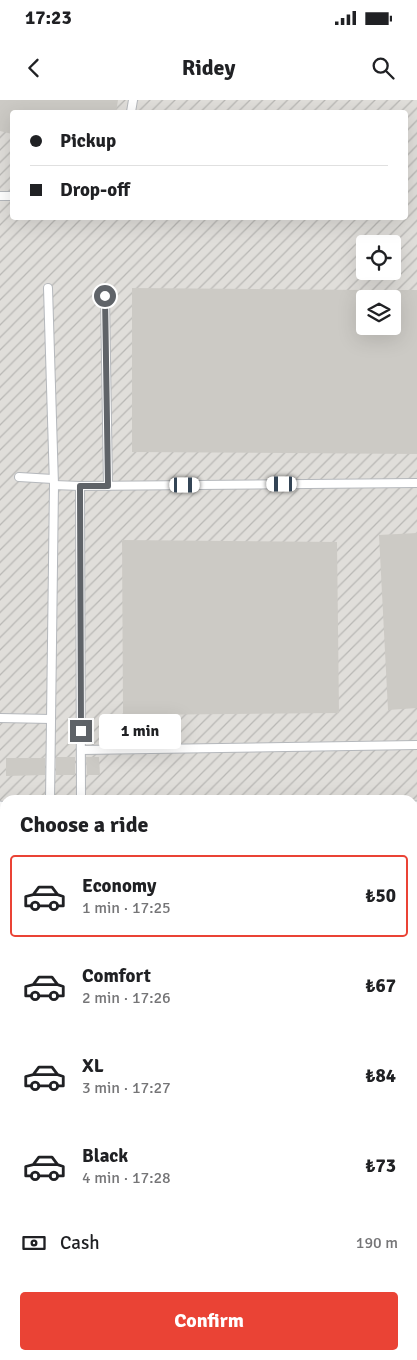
<!DOCTYPE html>
<html lang="en">
<head>
<meta charset="utf-8">
<style>
  :root { --surface:#fff; --page:#f6f6f6; --text:#202124; --muted:#757577; --line:#e0e0e0; --accent:#ea4335 }
  body { margin:0; font-family:Signika,sans-serif; background:var(--page); color:var(--text); height:100vh; display:flex; flex-direction:column; font-size:19px; white-space:nowrap }
  * { box-sizing:border-box; margin:0 }
  p { font-size:16px; color:var(--muted) }
  .icon { flex:none; width:28px; height:28px; fill:none; stroke:currentColor; stroke-width:2; stroke-linecap:round; stroke-linejoin:round }
  .map { position:relative; flex:1; overflow:hidden }
  .drawer { position:absolute; left:0px; top:695px; width:418px; height:565px; display:flex; flex-direction:column; background:var(--surface); border-radius:15px 15px 0 0; box-shadow:0 5px 20px #0002 }
  .drawer>* { flex:none }
  .top-card { position:absolute; left:10px; top:10px; width:398px; height:110px; border-radius:5px; box-shadow:0 5px 20px #0002; display:grid; align-content:center; height:110px; padding:0 20px; background:var(--surface) }
  .tools { position:absolute; left:356px; top:135px; display:grid; gap:10px }
  .tools a { display:grid; place-items:center; width:45px; height:45px; border-radius:5px; background:var(--surface); box-shadow:0 5px 20px #0002; font-size:25px }
  .end { position:absolute; width:22px; height:22px; margin:-11px; border:6px solid #5f6368; background:#fff; box-shadow:0 0 0 2px #fff }
  .from { border-radius:50% }
  .bubble { position:absolute; height:35px; border-radius:5px; background:var(--surface); box-shadow:0 5px 20px #0002; font-size:16px; font-weight:800; line-height:35px; text-align:center }
  .car { position:absolute; width:15px; height:30px; margin:-15px -8px; border-radius:6px; box-shadow:0 0 4px 1px #0007; background:linear-gradient(#fff 24%,#345 0 40%,#fff 0 76%,#345 0 86%,#fff 0) }
  .top-card b { display:flex; align-items:center; gap:18px; height:48px; font-size:19px }
  .top-card b+b { border-top:1px solid var(--line) }
  .top-card i { width:12px; height:12px; background:var(--text) }
  ul { padding:0; list-style:none }
  li { display:flex; align-items:center; gap:15px; height:82px; margin:0 10px 8px; padding:0 10px; border:2px solid transparent; border-radius:5px }
  li div { flex:1 }
  li b { display:block; font-size:19px }
  li em { font-style:normal; font-weight:800 }
  li.selected { border-color:var(--accent) }
  li>.icon { width:45px; height:45px; stroke-width:1.5 }
  h2 { padding:0 20px; font-size:22px; line-height:60px }
  .pay { display:flex; align-items:center; gap:12px; height:55px; padding:0 20px; font-size:19px }
  .pay p { margin-inline-start:auto }
  .cta { display:flex; gap:10px; margin-top:auto; padding:10px 20px }
  .cta a { flex:1; height:58px; border-radius:5px; background:var(--accent); color:#fff; font-size:20px; font-weight:800; line-height:58px; text-align:center }
  .status { display:flex; justify-content:space-between; align-items:center; height:35px; padding:0 25px; background:var(--surface); direction:ltr }
  .status svg { height:14px; fill:currentColor }
  header { display:flex; justify-content:space-between; align-items:center; height:65px; padding:0 20px; background:var(--surface); font-size:22px; font-weight:800 }
  .map>svg:first-child { display:block }
  .industrial { fill:url(#industrial-furrows); fill-rule:evenodd }
  .building { fill:#cccac5 }
  .lines { fill:none; stroke-linecap:round; stroke-linejoin:round }
  .service-casing { stroke:#b5b8bc; stroke-width:10 }
  .tertiary-casing { stroke:#b5b8bc; stroke-width:21 }
  .service { stroke:#fff; stroke-width:8 }
  .tertiary { stroke:#fff; stroke-width:19 }
  .route { stroke:#5f6368; stroke-width:6 }
</style>
</head>
<body>
<div class="status"><b>17:23</b><svg viewBox="0 0 49 12"><path d="M0 12V9h3v3zM5 12V6h3v6zM10 12V3h3v9zM15 12V0h3v12zM26 1h20v11H26zM47 4h2v5h-2z"/></svg></div>
<header><svg class="icon" aria-label="back" viewBox="0 0 24 24"><path d="M15 5l-7 7 7 7"/></svg>Ridey<svg class="icon" aria-label="search" viewBox="0 0 24 24"><circle cx="10" cy="10" r="6"/><path d="M15 15l6 6"/></svg></header>
<div class="map">
<svg width="417" height="1260" viewBox="0 0 417 1260">
  <defs>
    <pattern id="industrial-furrows" width="10" height="10" patternUnits="userSpaceOnUse" patternTransform="scale(1.25)"><rect width="10" height="10" fill="#e0deda"/><path d="M-1 1l2-2M0 10L10 0M9 11l2-2" fill="none" stroke="#b9b8b5"/></pattern>
  </defs>
  <rect width="100%" height="100%" fill="#f1efe8"/>
  <path class="industrial" d="M0 0H417V1201L413 1204 412 700H5V1255H343L336 1260H0ZM12 12H405V118H12ZM365 144H392V171H365ZM365 199H392V226H365Z"/>
  <g class="building">
    <polygon points="0,0 118,0 116,12 12,12 12,34 0,31"/>
    <polygon points="132,188 365,190 365,226 392,226 392,190 417,190 417,354 132,352"/>
    <polygon points="417,433 417,608 388,610 379,435"/>
    <polygon points="122,440 337,442 339,613 123,615"/>
    <rect x="56" y="657" width="19" height="18"/>
    <polygon points="86,657 99,657 100,675 87,675"/>
    <polygon points="6,658 45,658 45,675 6,676"/>
  </g>
  <g class="lines">
    <defs>
      <g id="service">
        <polyline points="131,12 133,0"/>
        <polyline points="0,96 12,96"/>
        <polyline points="48,188 54,385"/>
        <polyline points="105,196 108,386"/>
        <polyline points="19,377 53,379"/>
        <polyline points="80,386 417,383"/>
        <polyline points="0,618 51,619"/>
        <polyline points="81,650 417,645"/>
        <polyline points="50,700 54,385 80,386 81,700"/>
        <polyline points="412,856 417,851"/>
        <polyline points="0,886 5,891"/>
        <polyline points="412,1044 417,1048"/>
        <polyline points="412,1169 417,1164"/>
        <polyline points="283,1255 288,1260"/>
        <polyline points="331,1260 335,1255"/>
      </g>
      <g id="tertiary">
        <polyline points="0,711 5,712"/>
        <polyline points="412,711 417,711"/>
      </g>
    </defs>
    <use href="#service" class="service-casing"/>
    <use href="#tertiary" class="tertiary-casing"/>
    <use href="#service" class="service"/>
    <use href="#tertiary" class="tertiary"/>
  </g>
  <g class="lines">
    <polyline class="route" points="81,631 80,386 108,386 105,196"/>
  </g>
</svg>
<div class="tools">
<a><svg class="icon" aria-label="locate" viewBox="0 0 24 24"><circle cx="12" cy="12" r="6"/><path d="M12 2v4M12 18v4M2 12h4M18 12h4"/></svg></a>
<a><svg class="icon" aria-label="layers" viewBox="0 0 24 24"><path d="M12 4l9 5-9 5-9-5zM3 14l9 5 9-5"/></svg></a>
</div>
<i class="end from" style="left:105px;top:196px"></i>
<i class="end" style="left:81px;top:631px"></i>
<div class="bubble" style="left:99px;top:614px;width:82px">1 min</div>
<i class="car" style="left:282px;top:384px;rotate:270deg"></i>
<i class="car" style="left:185px;top:385px;rotate:90deg"></i>
<div class="top-card">
<b><i class="from"></i>Pickup</b>
<b><i></i>Drop-off</b>
</div>
<section class="drawer">
<h2>Choose a ride</h2>
<ul>
<li class="selected"><svg class="icon" aria-label="car" viewBox="0 0 24 24"><path d="M5 17H2v-5l4-1 3-4h7l3 4 3 1v5h-3M9 17h6M6 11h13"/><circle cx="7" cy="17" r="2"/><circle cx="17" cy="17" r="2"/></svg><div><b>Economy</b><p>1 min · 17:25</p></div><em>₺50</em></li>
<li><svg class="icon" aria-label="car" viewBox="0 0 24 24"><path d="M5 17H2v-5l4-1 3-4h7l3 4 3 1v5h-3M9 17h6M6 11h13"/><circle cx="7" cy="17" r="2"/><circle cx="17" cy="17" r="2"/></svg><div><b>Comfort</b><p>2 min · 17:26</p></div><em>₺67</em></li>
<li><svg class="icon" aria-label="car" viewBox="0 0 24 24"><path d="M5 17H2v-5l4-1 3-4h7l3 4 3 1v5h-3M9 17h6M6 11h13"/><circle cx="7" cy="17" r="2"/><circle cx="17" cy="17" r="2"/></svg><div><b>XL</b><p>3 min · 17:27</p></div><em>₺84</em></li>
<li><svg class="icon" aria-label="car" viewBox="0 0 24 24"><path d="M5 17H2v-5l4-1 3-4h7l3 4 3 1v5h-3M9 17h6M6 11h13"/><circle cx="7" cy="17" r="2"/><circle cx="17" cy="17" r="2"/></svg><div><b>Black</b><p>4 min · 17:28</p></div><em>₺73</em></li>
</ul>
<div class="pay"><svg class="icon" aria-label="cash" viewBox="0 0 24 24"><path d="M3 7h18v10H3z"/><circle cx="12" cy="12" r="2"/></svg>Cash<p>190 m</p></div>
<div class="cta"><a>Confirm</a></div>
</section>
</div>
</body>
</html>
